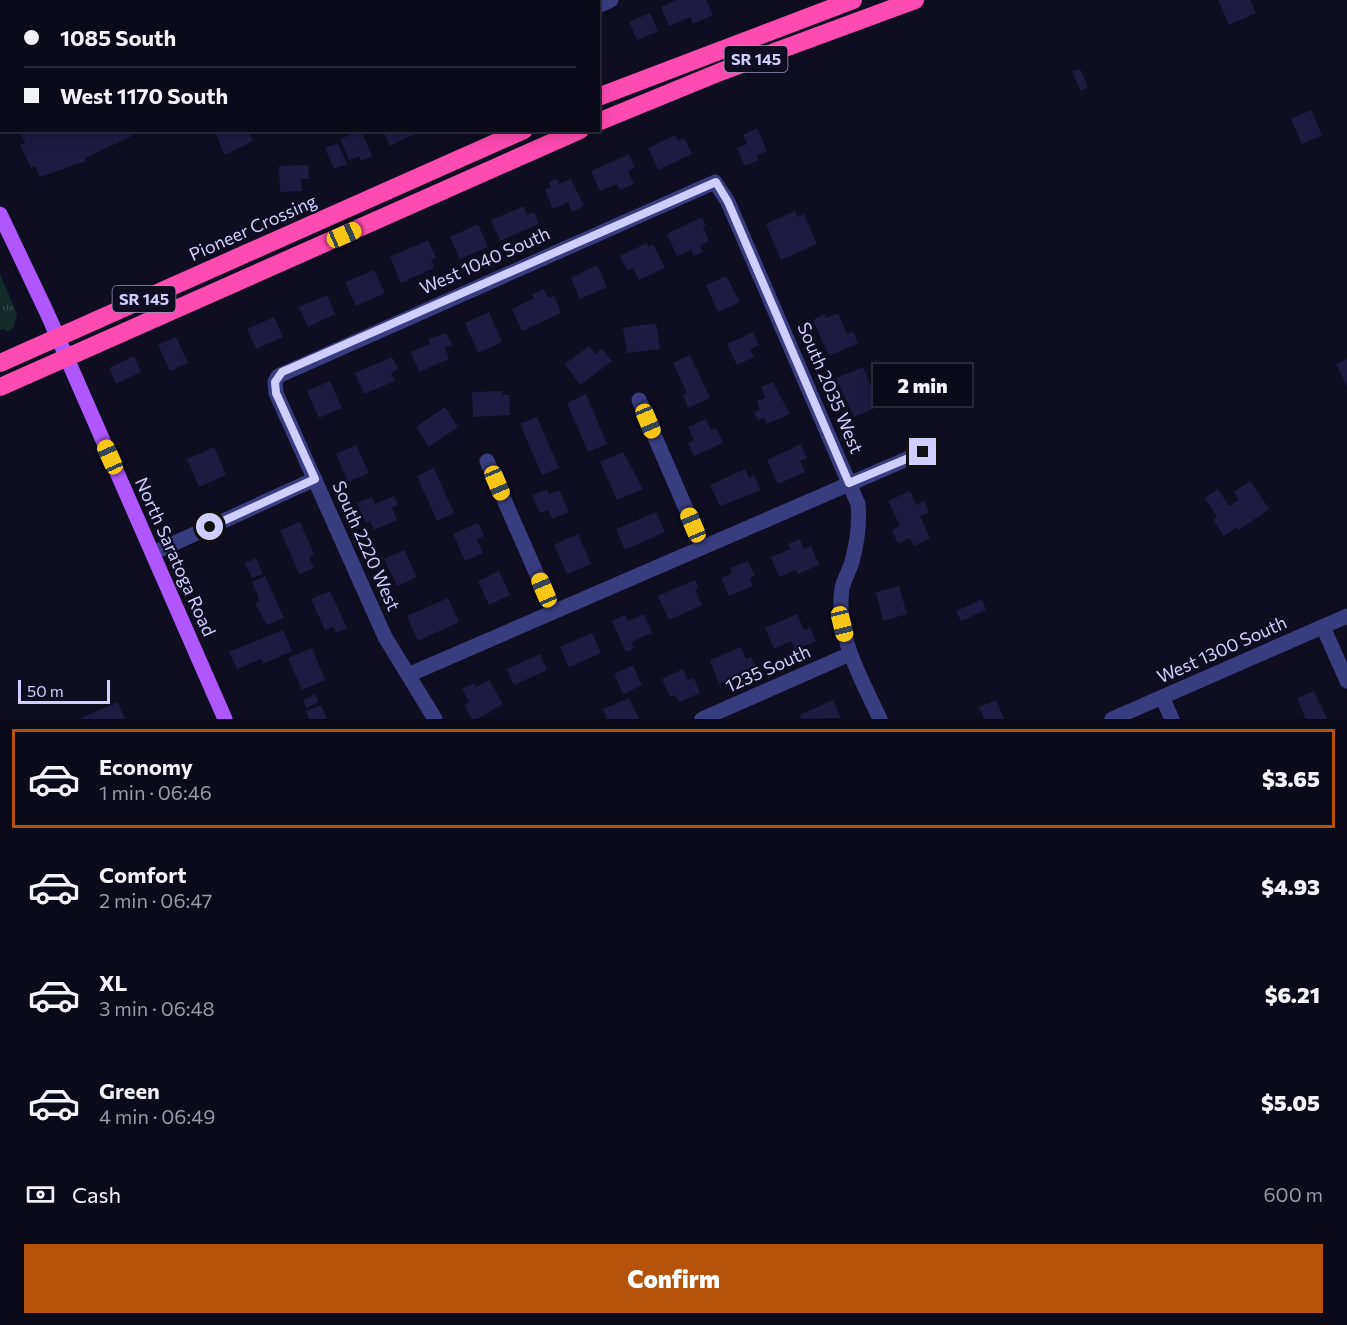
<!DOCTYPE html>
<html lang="en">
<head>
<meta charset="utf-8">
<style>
  :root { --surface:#0b0a19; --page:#141322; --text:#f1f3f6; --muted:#9a9aa2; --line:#2b2b38; --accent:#b45309 }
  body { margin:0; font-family:Commissioner,sans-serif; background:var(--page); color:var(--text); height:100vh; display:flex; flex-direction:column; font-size:22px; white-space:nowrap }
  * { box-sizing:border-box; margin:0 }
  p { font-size:20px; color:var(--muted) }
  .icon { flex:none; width:33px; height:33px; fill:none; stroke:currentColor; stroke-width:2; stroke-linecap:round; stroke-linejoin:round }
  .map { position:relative; height:719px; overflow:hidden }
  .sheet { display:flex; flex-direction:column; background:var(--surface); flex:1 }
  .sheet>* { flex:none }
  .hud { position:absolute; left:0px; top:0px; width:600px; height:132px; box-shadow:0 3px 15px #0003,0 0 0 2px var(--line); display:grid; align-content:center; height:132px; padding:0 24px; background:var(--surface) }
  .scale { position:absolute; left:18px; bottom:15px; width:92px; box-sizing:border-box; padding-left:6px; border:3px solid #cfcefe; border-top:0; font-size:16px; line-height:21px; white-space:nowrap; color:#cfcefe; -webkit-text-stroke:4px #0f0d21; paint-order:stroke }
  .end { position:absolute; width:27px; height:27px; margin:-14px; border:8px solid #cfcefe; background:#111; box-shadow:0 0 0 3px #111 }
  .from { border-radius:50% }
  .bubble { position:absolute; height:42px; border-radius:0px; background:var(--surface); box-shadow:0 3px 15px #0003,0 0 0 2px var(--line); font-size:20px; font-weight:800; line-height:42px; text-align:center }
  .car { position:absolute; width:18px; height:36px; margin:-18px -9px; border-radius:8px; box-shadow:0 0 4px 2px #0007; background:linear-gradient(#f5c518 24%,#345 0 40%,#f5c518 0 76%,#345 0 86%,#f5c518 0) }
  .hud b { display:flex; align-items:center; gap:21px; height:57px; font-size:22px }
  .hud b+b { border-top:2px solid var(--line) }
  .hud i { width:15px; height:15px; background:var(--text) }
  ul { padding:10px 0 0; list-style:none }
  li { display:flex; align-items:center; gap:18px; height:99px; margin:0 12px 9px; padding:0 12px; border:3px solid transparent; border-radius:0px }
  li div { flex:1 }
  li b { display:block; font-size:22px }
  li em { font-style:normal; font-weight:800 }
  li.selected { border-color:var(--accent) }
  li>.icon { width:54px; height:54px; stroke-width:1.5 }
  .pay { display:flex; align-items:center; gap:15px; height:66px; padding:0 24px; font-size:22px }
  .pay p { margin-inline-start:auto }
  .action { display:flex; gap:12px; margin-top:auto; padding:12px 24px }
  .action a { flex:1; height:69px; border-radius:0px; background:var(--accent); color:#fff; font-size:24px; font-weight:800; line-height:69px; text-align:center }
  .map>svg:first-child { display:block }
  .grass { fill:url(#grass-tufts) }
  .building { fill:#1e1a42 }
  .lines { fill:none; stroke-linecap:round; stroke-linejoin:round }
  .minor { stroke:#393d80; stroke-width:15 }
  .major { stroke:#af57fd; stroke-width:15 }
  .highway { stroke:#fd4bb1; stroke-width:18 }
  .route { stroke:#cfcefe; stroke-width:8 }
  .labels { text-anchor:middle; stroke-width:4.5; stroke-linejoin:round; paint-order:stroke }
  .shield { fill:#0f0d21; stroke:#9594bc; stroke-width:1.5 }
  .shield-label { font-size:16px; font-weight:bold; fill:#cfcefe }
  .street-label { font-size:18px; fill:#cfcefe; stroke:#0f0d21 }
</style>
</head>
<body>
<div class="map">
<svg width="1347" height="719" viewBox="0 0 1347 719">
  <defs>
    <pattern id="grass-tufts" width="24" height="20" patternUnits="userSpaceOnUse" patternTransform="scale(1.5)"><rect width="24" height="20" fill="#112b28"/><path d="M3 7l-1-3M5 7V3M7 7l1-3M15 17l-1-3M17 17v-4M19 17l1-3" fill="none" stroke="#334948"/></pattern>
  </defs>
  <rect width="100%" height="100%" fill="#0f0d21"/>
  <polygon class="grass" points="0,274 17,314 14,327 8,332 4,329 0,330"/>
  <g class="building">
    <polygon points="676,0 706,0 713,15 693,24 690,17 669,26 661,7"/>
    <polygon points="1218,0 1250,0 1256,13 1229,25"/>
    <polygon points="650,13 658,31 637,40 629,22"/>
    <polygon points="1080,69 1088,87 1081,91 1072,72"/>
    <polygon points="1311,110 1322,135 1302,144 1291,119"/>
    <polygon points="757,128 767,151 757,155 759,160 745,166 737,148 747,144 743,135"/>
    <polygon points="24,130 130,130 132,136 85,158 86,161 40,177 35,166 31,168 20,145 25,143 20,132"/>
    <polygon points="220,130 248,130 253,141 225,155 215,133"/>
    <polygon points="361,130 372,156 361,161 359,156 349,160 340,139"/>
    <polygon points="383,130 423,130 390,146"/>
    <polygon points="675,135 678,141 684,138 692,154 658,170 648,148"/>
    <polygon points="338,143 347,164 334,169 325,148"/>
    <polygon points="629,154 635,168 628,171 634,184 620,190 617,184 600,191 591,171"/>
    <polygon points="308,165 309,179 301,179 302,191 280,192 279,166"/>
    <polygon points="557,179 559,184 571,179 584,206 572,212 568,202 553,209 545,190 551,187 549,182"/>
    <polygon points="524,206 527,215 534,212 539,224 500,241 491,220"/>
    <polygon points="795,211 798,217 804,214 817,244 781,260 766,224"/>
    <polygon points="702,217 706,226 703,227 709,241 700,246 703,252 694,256 691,250 677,256 667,234"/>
    <polygon points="478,224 488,247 460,259 450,237"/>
    <polygon points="428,240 436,258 431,260 434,268 401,283 390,257"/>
    <polygon points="647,243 648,247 653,244 665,268 639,280 633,268 627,270 620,256"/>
    <polygon points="597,265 607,287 580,299 571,278"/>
    <polygon points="374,270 385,293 356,306 345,282"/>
    <polygon points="726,276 740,302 718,312 706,285"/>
    <polygon points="544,289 548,298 554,296 561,313 522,331 512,309 534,298 532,294"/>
    <polygon points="327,295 335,314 308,327 299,307"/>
    <polygon points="489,312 502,342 478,353 465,323"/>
    <polygon points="838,313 847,334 853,332 858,343 829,356 813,320 825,314 826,318"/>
    <polygon points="274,317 283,337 256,349 247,329"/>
    <polygon points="656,323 660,349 627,353 623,328"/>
    <polygon points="753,332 759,345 750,349 754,357 737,365 727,344"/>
    <polygon points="446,333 452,345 445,348 449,359 419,372 411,352 430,344 428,339"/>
    <polygon points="176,337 188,363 170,371 158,345"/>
    <polygon points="589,346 596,354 602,349 612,361 580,385 565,364"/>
    <polygon points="690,355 710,398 688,408 683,395 687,393 673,363"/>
    <polygon points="134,356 141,372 116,384 109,368"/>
    <polygon points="392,357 398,369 391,373 395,381 364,394 355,373"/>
    <polygon points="1347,359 1347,387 1336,364"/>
    <polygon points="863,367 880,406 854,417 836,378"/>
    <polygon points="330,381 342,408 319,418 307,391"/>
    <polygon points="773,382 790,414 767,424 764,418 758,420 754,412 760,410 757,401 765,398 761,387"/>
    <polygon points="502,391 502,395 509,395 510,415 473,417 472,392"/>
    <polygon points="586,394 607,444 588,452 567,403"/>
    <polygon points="445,407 458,427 429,447 416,427"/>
    <polygon points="537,417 559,468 542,475 520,424"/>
    <polygon points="706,419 711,430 716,428 723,443 694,456 688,443 694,440 688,427"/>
    <polygon points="801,444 807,458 800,461 805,472 778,484 767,460"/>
    <polygon points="356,445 369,473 348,482 336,454"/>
    <polygon points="214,447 226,475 199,487 187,459"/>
    <polygon points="623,452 643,489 617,500 600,462"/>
    <polygon points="434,468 454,513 437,521 417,476"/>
    <polygon points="745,469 749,478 754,475 761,490 720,506 710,485"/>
    <polygon points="1250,481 1269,509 1239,530 1237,527 1224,536 1213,520 1217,517 1205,498 1218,489 1229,506 1239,500 1234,492"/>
    <polygon points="547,489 549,494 559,490 569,512 552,519 548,510 540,513 532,495"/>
    <polygon points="910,491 916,505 924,501 929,512 920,516 930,538 914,546 910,538 898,544 892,530 900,526 888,501"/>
    <polygon points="394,496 398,505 392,508 397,520 374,530 370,521 366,523 357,503 372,497 375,504"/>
    <polygon points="656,512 665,532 625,550 616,529"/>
    <polygon points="300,522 314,554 309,557 314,568 299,574 280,530"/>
    <polygon points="478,523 484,536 477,539 483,553 465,561 453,534"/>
    <polygon points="578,534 591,564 567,574 554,545"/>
    <polygon points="800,539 804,549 811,546 819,565 798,574 796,570 779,577 771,557 790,549 788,544"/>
    <polygon points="404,550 417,577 397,586 384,559"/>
    <polygon points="256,558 263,574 252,578 245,563"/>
    <polygon points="748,561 755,576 750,578 753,586 729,596 721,578 732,573 730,568"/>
    <polygon points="499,571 510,595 489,605 478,581"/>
    <polygon points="265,576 284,618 267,625 255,604 259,602 258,596 252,582"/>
    <polygon points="695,580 698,588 695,590 702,605 669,620 658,596"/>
    <polygon points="899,586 907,614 883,621 876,592"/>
    <polygon points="330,591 347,628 336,633 333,627 325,630 311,599"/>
    <polygon points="448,598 459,622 418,641 407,616"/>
    <polygon points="982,599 986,610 961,621 956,611"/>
    <polygon points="644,614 652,633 631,642 634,648 626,652 612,621 625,615 628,621"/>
    <polygon points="797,614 804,630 810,627 816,641 795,650 791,641 774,649 765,628"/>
    <polygon points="283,630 292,651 263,664 261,659 237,669 229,652"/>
    <polygon points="592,633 601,653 569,667 560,647"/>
    <polygon points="741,647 746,659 751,657 756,668 719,684 710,660"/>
    <polygon points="312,648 325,680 302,690 288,658"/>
    <polygon points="540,654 547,670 514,685 507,669"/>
    <polygon points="633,665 642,685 623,694 614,674"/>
    <polygon points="683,669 688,680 694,678 700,693 679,702 675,695 670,697 662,679"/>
    <polygon points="489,680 503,704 477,719 472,719 464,705 469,702 462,689 474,683 476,687"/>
    <polygon points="1314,691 1327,719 1306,719 1297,698"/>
    <polygon points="315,694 319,702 306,708 303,700"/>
    <polygon points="629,698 639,719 607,719 603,709"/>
    <polygon points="833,700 841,718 801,719 800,715"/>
    <polygon points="996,700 1004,719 984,719 979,707"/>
    <polygon points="118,702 125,719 79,719"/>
    <polygon points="321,705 327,719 309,719 306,711"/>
  </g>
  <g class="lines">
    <g class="minor">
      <polyline points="449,0 449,2"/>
      <polyline points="598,6 611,0"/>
      <polyline points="639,400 702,546"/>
      <polyline points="487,461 553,611"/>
      <polyline points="153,553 315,479"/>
      <polyline points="1323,627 1347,681"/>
      <polyline points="408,675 923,452"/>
      <polyline points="1162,697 1172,719"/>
      <path d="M435 719 385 637 276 393 275 382 278 376 715 182 728 202 858 504C860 524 857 543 852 562 849 571 844 580 842 588 835 635 861 678 880 719"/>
      <polyline points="702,719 850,654"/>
      <polyline points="1112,719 1347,616"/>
    </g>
    <polyline class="major" points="0,214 48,315 225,719"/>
    <g class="highway">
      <polyline points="598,97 853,0"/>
      <polyline points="598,122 720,72 915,0"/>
      <polyline points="0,363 524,130"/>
      <polyline points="0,387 580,130"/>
    </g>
  </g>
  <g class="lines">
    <polyline class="route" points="210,527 315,479 276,393 275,382 282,372 716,182 728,202 849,483 923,452"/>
  </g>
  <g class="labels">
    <g class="shield">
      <rect x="724.5" y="46" width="63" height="26" rx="4.5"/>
      <rect x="112.5" y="286" width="63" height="26" rx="4.5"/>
    </g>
    <g class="shield-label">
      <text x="756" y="65">SR 145</text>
      <text x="144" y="305">SR 145</text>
    </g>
    <g class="street-label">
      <text transform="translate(253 228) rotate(-24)" y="6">Pioneer Crossing</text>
      <text transform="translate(485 261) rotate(-24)" y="6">West 1040 South</text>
      <text transform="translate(830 388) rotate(67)" y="6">South 2035 West</text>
      <text transform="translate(366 546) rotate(66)" y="6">South 2220 West</text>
      <text transform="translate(175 557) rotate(66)" y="6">North Saratoga Road</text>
      <text transform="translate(1222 650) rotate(-24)" y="6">West 1300 South</text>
      <text transform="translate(768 669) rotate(-24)" y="6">1235 South</text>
    </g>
  </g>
</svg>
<div class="scale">50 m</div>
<i class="end from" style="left:210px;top:527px"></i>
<i class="end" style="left:923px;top:452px"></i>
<div class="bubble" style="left:873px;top:364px;width:99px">2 min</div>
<i class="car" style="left:344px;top:235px;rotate:66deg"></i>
<i class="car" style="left:648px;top:421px;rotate:157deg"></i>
<i class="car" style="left:110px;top:457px;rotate:336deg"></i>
<i class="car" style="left:497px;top:483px;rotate:157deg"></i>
<i class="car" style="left:693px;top:525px;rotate:337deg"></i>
<i class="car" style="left:544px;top:590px;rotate:337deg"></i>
<i class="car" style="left:842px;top:624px;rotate:166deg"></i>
<div class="hud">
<b><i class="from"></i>1085 South</b>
<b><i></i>West 1170 South</b>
</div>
</div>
<section class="sheet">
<ul>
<li class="selected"><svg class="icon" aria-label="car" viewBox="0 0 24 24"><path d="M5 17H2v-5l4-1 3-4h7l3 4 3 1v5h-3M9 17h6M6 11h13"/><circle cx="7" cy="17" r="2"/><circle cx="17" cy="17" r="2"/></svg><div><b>Economy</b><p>1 min · 06:46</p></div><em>$3.65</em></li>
<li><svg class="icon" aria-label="car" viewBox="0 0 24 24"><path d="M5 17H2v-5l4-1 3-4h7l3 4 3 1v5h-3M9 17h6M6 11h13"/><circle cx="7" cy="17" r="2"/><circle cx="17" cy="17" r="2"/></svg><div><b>Comfort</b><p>2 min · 06:47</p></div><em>$4.93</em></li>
<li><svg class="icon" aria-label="car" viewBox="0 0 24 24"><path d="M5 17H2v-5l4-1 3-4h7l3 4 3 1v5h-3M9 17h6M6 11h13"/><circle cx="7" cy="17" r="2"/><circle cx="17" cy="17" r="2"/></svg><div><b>XL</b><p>3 min · 06:48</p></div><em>$6.21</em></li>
<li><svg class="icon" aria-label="car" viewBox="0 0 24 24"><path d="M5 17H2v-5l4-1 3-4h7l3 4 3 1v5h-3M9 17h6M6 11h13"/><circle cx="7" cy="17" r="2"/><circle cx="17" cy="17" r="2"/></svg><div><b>Green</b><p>4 min · 06:49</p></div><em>$5.05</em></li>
</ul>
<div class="pay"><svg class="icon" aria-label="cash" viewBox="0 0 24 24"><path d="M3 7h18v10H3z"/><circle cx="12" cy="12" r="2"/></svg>Cash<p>600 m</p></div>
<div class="action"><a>Confirm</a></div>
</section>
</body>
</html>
